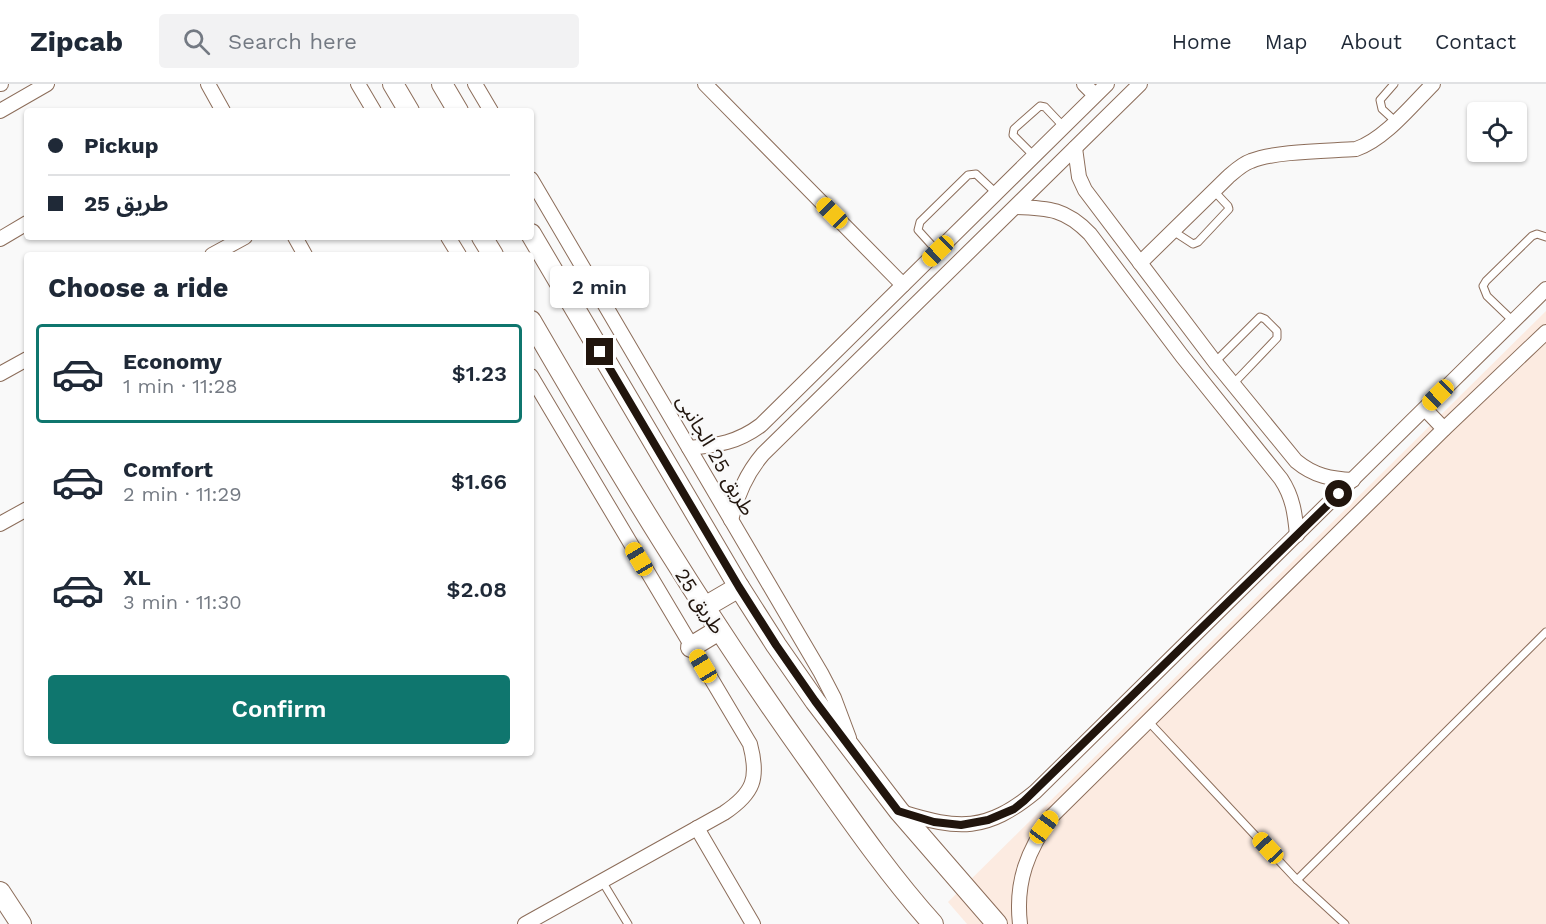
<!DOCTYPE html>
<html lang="en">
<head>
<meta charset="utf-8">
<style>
  :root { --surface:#fff; --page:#f2f2f3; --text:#1f2937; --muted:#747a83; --line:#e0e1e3; --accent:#0f766e }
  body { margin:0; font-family:"Work Sans","Noto Sans Arabic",sans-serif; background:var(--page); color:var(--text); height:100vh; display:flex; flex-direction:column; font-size:22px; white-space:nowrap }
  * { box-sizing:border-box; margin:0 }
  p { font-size:20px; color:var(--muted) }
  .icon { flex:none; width:33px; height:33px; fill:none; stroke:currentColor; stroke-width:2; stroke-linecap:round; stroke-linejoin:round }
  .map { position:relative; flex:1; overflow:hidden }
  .side { position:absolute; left:24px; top:168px; width:510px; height:504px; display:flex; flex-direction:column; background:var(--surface); border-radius:6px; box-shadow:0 2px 4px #0004 }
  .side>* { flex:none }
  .banner { position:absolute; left:24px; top:24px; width:510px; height:132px; border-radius:6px; box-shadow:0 2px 4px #0004; display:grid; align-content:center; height:132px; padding:0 24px; background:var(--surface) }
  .buttons { position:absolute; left:1467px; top:18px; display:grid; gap:12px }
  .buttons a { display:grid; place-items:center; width:60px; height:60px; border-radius:6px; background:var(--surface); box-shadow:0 2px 4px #0004; font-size:30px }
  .end { position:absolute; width:27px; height:27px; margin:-14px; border:8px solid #21150d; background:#fff; box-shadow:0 0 0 3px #fff }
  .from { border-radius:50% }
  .bubble { position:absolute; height:42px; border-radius:6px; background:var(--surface); box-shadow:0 2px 4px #0004; font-size:20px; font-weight:600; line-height:42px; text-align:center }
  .car { position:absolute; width:18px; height:36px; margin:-18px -9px; border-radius:8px; box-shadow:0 0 4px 2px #0007; background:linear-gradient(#f5c518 24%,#345 0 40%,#f5c518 0 76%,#345 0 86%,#f5c518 0) }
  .banner b { display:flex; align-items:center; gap:21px; height:57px; font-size:22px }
  .banner b+b { border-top:2px solid var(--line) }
  .banner i { width:15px; height:15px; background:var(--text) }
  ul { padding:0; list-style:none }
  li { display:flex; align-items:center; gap:18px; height:99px; margin:0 12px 9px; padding:0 12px; border:3px solid transparent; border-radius:6px }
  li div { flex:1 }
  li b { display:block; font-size:22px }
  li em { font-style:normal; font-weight:600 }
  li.on { border-color:var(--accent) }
  li>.icon { width:54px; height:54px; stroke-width:1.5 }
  h2 { padding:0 24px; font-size:27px; line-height:72px }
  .cta { display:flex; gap:12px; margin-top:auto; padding:12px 24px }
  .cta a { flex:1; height:69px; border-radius:6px; background:var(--accent); color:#fff; font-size:24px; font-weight:600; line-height:69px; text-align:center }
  header { display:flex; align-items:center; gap:36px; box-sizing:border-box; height:84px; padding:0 30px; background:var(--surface); border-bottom:2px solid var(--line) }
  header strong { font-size:28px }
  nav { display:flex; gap:33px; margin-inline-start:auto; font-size:21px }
  .search { width:420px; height:54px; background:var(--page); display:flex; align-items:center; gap:15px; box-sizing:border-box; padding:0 21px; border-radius:6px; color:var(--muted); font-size:22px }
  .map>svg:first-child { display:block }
  .built { fill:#fcebe1 }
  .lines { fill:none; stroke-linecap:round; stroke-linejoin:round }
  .lane-casing { stroke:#8c6d5a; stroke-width:9 }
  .street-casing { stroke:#8c6d5a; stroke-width:16 }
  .secondary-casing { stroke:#8c6d5a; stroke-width:22 }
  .lane { stroke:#fff; stroke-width:7 }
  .street { stroke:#fff; stroke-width:14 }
  .secondary { stroke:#fff; stroke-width:20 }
  .route { stroke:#21150d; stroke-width:8 }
  .labels { text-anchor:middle; stroke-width:5; stroke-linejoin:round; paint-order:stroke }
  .street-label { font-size:20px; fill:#21150d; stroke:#f9f9f9 }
</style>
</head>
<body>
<header>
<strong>Zipcab</strong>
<div class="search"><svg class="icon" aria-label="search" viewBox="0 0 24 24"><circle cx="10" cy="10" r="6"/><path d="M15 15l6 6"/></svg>Search here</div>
<nav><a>Home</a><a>Map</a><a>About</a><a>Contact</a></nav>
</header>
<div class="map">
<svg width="1546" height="840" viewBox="0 0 1546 840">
  <rect width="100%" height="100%" fill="#f9f9f9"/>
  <polygon class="built" points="1546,227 1546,840 967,840 948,818"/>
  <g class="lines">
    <defs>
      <g id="lane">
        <polyline points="1394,0 1380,16 1382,25 1395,37"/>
        <polyline points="1034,72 1013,51 1014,45 1040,22 1045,23 1063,42"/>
        <polyline points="1173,147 1193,160 1198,158 1229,125 1228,122 1214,107"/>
        <polyline points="937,167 918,146 920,138 968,91 976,90 996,109"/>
        <polyline points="1513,237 1487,212 1483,202 1486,197 1532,152 1537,150 1546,153"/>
        <polyline points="1215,278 1260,233 1265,235 1277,247 1277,254 1233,300"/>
        <polyline points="1148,637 1297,796 1345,840"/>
        <polyline points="1297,796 1546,548"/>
        <polyline points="602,797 628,840"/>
      </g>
      <g id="street">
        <polyline points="0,0 1,0"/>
        <polyline points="208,0 223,27"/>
        <polyline points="358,0 374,27"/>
        <polyline points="475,0 491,27"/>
        <polyline points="705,0 903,201"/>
        <polyline points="1084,0 1095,11"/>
        <polyline points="0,27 47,0"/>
        <path d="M1075 64 1079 93 1085 106 1215 278 1296 377C1314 392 1331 395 1353 396"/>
        <polyline points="531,95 821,589 834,614 849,654"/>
        <path d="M1016 123C1049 124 1066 125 1090 150L1182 272 1281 395C1293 413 1295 430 1297 451"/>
        <polyline points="295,153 305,171"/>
        <polyline points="448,153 459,171"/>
        <polyline points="0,155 27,139"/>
        <polyline points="212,171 245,153"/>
        <path d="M1140 179 1228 93C1235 87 1242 80 1251 77 1275 67 1329 67 1356 65 1384 56 1412 21 1433 0"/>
        <polyline points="0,290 27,275"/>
        <polyline points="1425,325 1444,345"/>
        <path d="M689 364C718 361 737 359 761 341L1107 0"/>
        <path d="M731 436C738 410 746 390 763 370L1140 0"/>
        <polyline points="0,440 27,425"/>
        <path d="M901 728C959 746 986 748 1035 708L1546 205"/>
        <polyline points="697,744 753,840"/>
        <path d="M525 840 724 729C754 709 759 694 750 660L531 292"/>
        <path d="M1020 840C1015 797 1028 766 1052 732L1444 345 1546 248"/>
      </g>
      <g id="secondary">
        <polyline points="393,0 409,27"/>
        <polyline points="442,0 458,27"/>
        <polyline points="531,150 739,503 776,561 815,617 899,727 997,840"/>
        <polyline points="482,153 493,171"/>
        <path d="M531 237C618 387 708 536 810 678 849 733 888 790 933 840"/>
        <polyline points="703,524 739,503"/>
        <polyline points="691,563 719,546"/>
        <polyline points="0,808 21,840"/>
      </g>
    </defs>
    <use href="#lane" class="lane-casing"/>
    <use href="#street" class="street-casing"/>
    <use href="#secondary" class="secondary-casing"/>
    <use href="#lane" class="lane"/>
    <use href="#street" class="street"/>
    <use href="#secondary" class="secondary"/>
  </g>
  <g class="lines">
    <polyline class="route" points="600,268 739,503 776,561 815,617 898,727 934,738 961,741 988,736 1014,725 1024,717 1339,410"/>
  </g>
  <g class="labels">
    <g class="street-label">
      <text transform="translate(716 371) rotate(60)" y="7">طريق 25 الجانبى</text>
      <text transform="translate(700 517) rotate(57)" y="7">طريق 25</text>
    </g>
  </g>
</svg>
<div class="buttons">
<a><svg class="icon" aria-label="locate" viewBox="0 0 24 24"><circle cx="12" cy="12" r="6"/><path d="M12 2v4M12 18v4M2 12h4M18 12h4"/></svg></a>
</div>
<i class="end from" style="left:1339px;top:410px"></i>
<i class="end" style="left:600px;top:268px"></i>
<div class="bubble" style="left:550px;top:182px;width:99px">2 min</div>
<i class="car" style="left:832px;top:129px;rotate:315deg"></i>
<i class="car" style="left:938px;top:167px;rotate:226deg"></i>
<i class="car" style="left:1438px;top:311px;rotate:226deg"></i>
<i class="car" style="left:639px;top:475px;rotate:329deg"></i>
<i class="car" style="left:703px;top:582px;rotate:329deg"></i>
<i class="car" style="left:1044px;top:743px;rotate:36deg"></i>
<i class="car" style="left:1268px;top:764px;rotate:317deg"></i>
<div class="banner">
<b><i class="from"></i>Pickup</b>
<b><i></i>طريق 25</b>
</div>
<section class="side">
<h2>Choose a ride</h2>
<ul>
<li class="on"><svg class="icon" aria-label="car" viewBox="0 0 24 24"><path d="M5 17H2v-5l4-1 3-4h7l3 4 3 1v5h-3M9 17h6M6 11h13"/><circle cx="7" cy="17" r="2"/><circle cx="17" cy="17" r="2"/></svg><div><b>Economy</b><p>1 min · 11:28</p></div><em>$1.23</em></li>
<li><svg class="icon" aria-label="car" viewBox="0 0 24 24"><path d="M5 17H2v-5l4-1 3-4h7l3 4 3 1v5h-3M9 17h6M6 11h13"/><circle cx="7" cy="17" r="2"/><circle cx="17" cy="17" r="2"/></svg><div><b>Comfort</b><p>2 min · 11:29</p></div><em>$1.66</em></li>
<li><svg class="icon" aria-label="car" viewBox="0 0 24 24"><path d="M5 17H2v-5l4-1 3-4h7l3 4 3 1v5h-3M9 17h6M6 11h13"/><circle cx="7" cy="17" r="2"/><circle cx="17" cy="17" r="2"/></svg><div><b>XL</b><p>3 min · 11:30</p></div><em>$2.08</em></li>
</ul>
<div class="cta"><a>Confirm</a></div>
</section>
</div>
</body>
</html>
